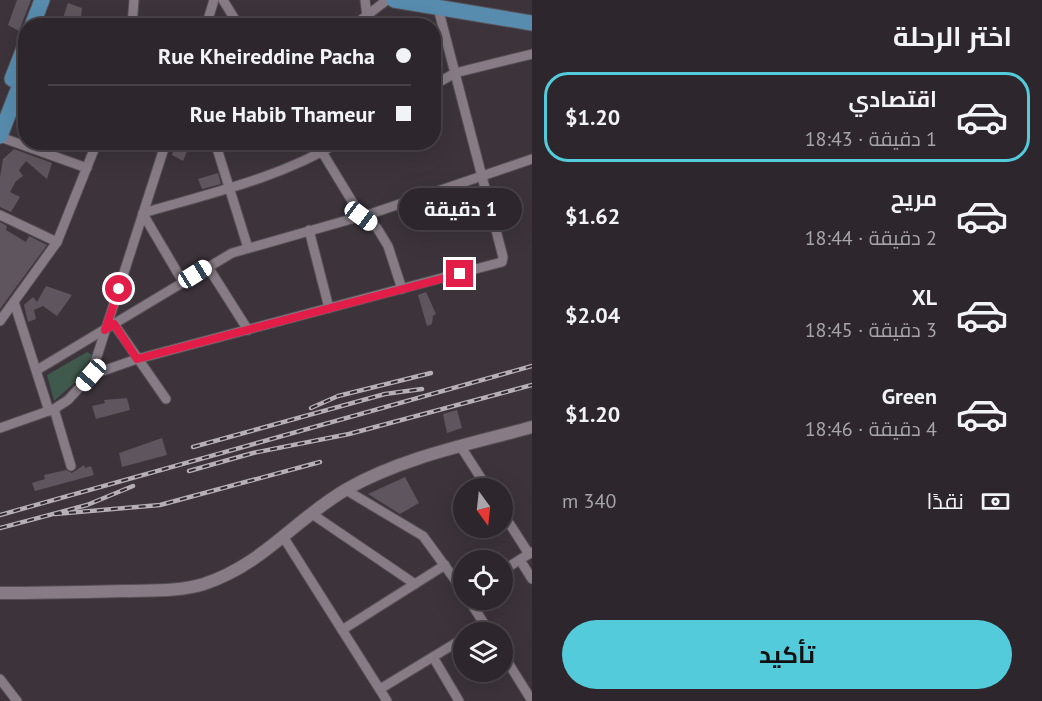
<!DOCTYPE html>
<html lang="ar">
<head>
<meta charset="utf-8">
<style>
  :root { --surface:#2d262c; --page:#352e34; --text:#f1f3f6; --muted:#a7a5a9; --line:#484348; --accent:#53cbdb }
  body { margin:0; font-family:"PT Sans",Cairo,sans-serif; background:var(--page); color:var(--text); direction:rtl; height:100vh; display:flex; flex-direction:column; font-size:22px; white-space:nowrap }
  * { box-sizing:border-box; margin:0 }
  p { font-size:20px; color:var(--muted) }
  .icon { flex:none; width:33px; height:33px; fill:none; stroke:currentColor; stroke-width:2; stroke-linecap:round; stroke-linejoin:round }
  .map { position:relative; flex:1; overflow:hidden; direction:ltr }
  .drawer { display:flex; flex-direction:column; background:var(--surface); width:510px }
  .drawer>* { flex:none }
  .hud { position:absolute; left:18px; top:18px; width:423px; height:132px; border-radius:24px; box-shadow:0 6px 24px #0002,0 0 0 2px var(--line); direction:rtl; display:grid; align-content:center; height:132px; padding:0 30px; background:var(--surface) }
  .needle { width:39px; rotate:165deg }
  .tools { position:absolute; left:453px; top:478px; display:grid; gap:12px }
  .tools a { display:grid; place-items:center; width:60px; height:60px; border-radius:50%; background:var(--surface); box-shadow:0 6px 24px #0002,0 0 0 2px var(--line); font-size:30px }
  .end { position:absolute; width:27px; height:27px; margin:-14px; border:8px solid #e11d48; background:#fff; box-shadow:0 0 0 3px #fff }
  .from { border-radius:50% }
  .bubble { position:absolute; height:42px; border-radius:21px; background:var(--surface); box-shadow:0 6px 24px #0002,0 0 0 2px var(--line); font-size:20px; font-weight:700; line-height:42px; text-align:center; direction:rtl }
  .car { position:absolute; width:18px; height:36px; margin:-18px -9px; border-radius:8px; box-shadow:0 0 4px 2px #0007; background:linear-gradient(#fff 24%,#345 0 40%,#fff 0 76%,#345 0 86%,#fff 0) }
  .hud b { display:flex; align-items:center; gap:21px; height:57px; font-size:22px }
  .hud b+b { border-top:2px solid var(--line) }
  .hud i { width:15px; height:15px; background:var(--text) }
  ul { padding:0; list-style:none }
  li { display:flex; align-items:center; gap:18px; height:90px; margin:0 12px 9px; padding:0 18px; border:3px solid transparent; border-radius:24px }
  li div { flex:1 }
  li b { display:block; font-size:22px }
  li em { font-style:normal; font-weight:700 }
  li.active { border-color:var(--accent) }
  li>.icon { width:54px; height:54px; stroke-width:1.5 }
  h2 { padding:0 30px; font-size:27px; line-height:72px }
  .pay { display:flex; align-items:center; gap:15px; height:66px; padding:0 30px; font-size:22px }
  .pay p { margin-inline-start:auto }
  .cta { display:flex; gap:12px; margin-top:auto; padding:12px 30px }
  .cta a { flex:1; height:69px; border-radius:36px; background:var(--accent); color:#111; font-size:24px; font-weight:700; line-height:69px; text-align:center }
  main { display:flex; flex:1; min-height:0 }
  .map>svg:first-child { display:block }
  .green { fill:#3f594c }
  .building { fill:#5f555e }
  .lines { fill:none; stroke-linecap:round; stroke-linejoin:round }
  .minor-casing { stroke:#575056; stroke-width:11 }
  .tertiary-casing { stroke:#575056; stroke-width:14 }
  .primary-casing { stroke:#575056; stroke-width:17 }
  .minor { stroke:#877c86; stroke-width:9 }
  .tertiary { stroke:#877c86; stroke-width:12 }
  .primary { stroke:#578cae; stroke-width:15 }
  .rail-casing { stroke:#b6afb5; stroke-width:4.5 }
  .rail { stroke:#312931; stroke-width:2; stroke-dasharray:7; stroke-linecap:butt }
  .route { stroke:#e11d48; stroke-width:8 }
</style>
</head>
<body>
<main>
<section class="drawer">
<h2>اختر الرحلة</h2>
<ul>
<li class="active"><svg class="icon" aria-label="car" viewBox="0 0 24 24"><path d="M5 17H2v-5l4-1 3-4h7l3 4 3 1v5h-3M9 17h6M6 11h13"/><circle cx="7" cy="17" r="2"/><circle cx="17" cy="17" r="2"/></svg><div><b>اقتصادي</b><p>1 دقيقة · 18:43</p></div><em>$1.20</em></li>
<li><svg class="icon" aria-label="car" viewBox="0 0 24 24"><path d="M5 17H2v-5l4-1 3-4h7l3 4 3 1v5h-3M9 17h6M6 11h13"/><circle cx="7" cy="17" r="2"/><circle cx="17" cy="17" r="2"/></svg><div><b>مريح</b><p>2 دقيقة · 18:44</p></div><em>$1.62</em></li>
<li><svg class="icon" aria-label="car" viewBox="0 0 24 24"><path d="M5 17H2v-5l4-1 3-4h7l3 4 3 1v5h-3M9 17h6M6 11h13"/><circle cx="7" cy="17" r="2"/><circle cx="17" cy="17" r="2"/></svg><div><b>XL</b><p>3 دقيقة · 18:45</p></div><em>$2.04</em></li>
<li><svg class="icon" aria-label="car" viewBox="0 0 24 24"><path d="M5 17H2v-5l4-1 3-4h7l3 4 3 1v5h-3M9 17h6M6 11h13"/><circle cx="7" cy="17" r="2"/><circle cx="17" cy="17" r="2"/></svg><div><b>Green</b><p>4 دقيقة · 18:46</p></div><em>$1.20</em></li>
</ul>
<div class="pay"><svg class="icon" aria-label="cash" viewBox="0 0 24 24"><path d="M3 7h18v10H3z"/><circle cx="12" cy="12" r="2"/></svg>نقدًا<p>340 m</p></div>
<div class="cta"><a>تأكيد</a></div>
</section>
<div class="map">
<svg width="532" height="701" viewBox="0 0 532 701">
  <rect width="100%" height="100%" fill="#3c333b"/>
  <polygon class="green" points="87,352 92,355 82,376 54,401 47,375"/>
  <g class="building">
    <polygon points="17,0 31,0 19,31 8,25"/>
    <polygon points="68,3 82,8 80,26 69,26 62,21"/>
    <polygon points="176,142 204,142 205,144 188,149 183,161 172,155"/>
    <polygon points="14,149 52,163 47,179 26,161 19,170 23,176 16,181 10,192 20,197 11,212 0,207 0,177 3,159"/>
    <polygon points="218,173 221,184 202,189 198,179"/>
    <polygon points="0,222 7,226 6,230 26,242 29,236 47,245 0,309"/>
    <polygon points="46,286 72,295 57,316 43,306 34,310 36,319 28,322 24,305 33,297 37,302"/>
    <polygon points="426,292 436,314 433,316 432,324 427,326 418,295"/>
    <polygon points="127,398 130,410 96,419 92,406 105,403 104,400"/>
    <polygon points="457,410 462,428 447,433 443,414"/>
    <polygon points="162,438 167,455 122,467 119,453"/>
    <polygon points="84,465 85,468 91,466 94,475 35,491 32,483 45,479 44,475 66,470 72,473"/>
    <polygon points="405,477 419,503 400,514 368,494"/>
  </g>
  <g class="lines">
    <defs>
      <g id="minor">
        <polyline points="223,0 239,26"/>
        <polyline points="365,0 367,17"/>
        <polyline points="132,26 134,0"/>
        <polyline points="206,26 214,0"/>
        <polyline points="353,26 387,0"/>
        <polyline points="434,85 455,73 532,54"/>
        <polyline points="0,137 87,168"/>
        <polyline points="153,142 165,147"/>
        <polyline points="215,142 248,248"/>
        <polyline points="316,142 361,216 377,228 388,246 402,289"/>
        <path d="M143 213C208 194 280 178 339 142"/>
        <polyline points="143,214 183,282"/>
        <polyline points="0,215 57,242"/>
        <polyline points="309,230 329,308"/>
        <polyline points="208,267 248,330"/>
        <polyline points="14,302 49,411"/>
        <polyline points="0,321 57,242 97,142"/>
        <polyline points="114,324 166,399"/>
        <polyline points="37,370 232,253 376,212 532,159"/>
        <polyline points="91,375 166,142"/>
        <polyline points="54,409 71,466"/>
        <polyline points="0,428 54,409 68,400 91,375 137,359 502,262 503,257 438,8"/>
        <polyline points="461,447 488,489"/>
        <polyline points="346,490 423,536 464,592"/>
        <polyline points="502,512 529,554"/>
        <polyline points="312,514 415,584"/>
        <polyline points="284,538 387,701"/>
        <polyline points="520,560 532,579"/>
        <polyline points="502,571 532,552"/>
        <polyline points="469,600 490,633"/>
        <polyline points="342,630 445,565"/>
        <polyline points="472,633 485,625"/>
        <polyline points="502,653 532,701"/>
        <polyline points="433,657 459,701"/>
        <polyline points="0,679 17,701"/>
        <polyline points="380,689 464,638"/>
      </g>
      <path id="tertiary" d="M0 593C41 593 82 592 123 591 150 590 178 592 204 584 264 564 295 519 347 489 403 457 471 444 532 427"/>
      <g id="primary">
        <polyline points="394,0 532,23"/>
        <polyline points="32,26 42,0"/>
        <polyline points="12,79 26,43"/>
        <polyline points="0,136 26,69"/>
      </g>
    </defs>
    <use href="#minor" class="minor-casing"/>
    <use href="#tertiary" class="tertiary-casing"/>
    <use href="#primary" class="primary-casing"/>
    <use href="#minor" class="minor"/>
    <use href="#tertiary" class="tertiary"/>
    <use href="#primary" class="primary"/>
    <defs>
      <g id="rail">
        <polyline points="311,408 338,396 431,373"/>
        <polyline points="193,447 385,394 422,389"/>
        <polyline points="189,471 253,453 349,434 532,385"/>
        <polyline points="55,514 160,505 320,462"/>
        <polyline points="0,515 532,366"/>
        <polyline points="0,528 87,505 133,486"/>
      </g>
    </defs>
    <use href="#rail" class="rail-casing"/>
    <use href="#rail" class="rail"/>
  </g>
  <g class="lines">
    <polyline class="route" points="119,289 105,330 114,324 137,359 460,274"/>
  </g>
</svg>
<div class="tools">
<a><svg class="needle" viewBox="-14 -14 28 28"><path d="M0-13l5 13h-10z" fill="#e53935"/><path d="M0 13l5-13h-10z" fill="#a7a5a9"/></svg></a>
<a><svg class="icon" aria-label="locate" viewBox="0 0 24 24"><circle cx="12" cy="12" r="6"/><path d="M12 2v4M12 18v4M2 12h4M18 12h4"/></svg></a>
<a><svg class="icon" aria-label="layers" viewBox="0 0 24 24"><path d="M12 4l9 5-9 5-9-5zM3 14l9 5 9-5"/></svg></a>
</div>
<i class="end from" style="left:119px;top:289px"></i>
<i class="end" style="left:460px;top:274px"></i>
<div class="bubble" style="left:399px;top:188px;width:123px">1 دقيقة</div>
<i class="car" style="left:361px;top:216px;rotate:127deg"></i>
<i class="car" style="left:195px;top:274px;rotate:58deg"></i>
<i class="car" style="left:91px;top:375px;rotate:221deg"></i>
<div class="hud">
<b><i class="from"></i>Rue Kheireddine Pacha</b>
<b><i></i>Rue Habib Thameur</b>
</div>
</div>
</main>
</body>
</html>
